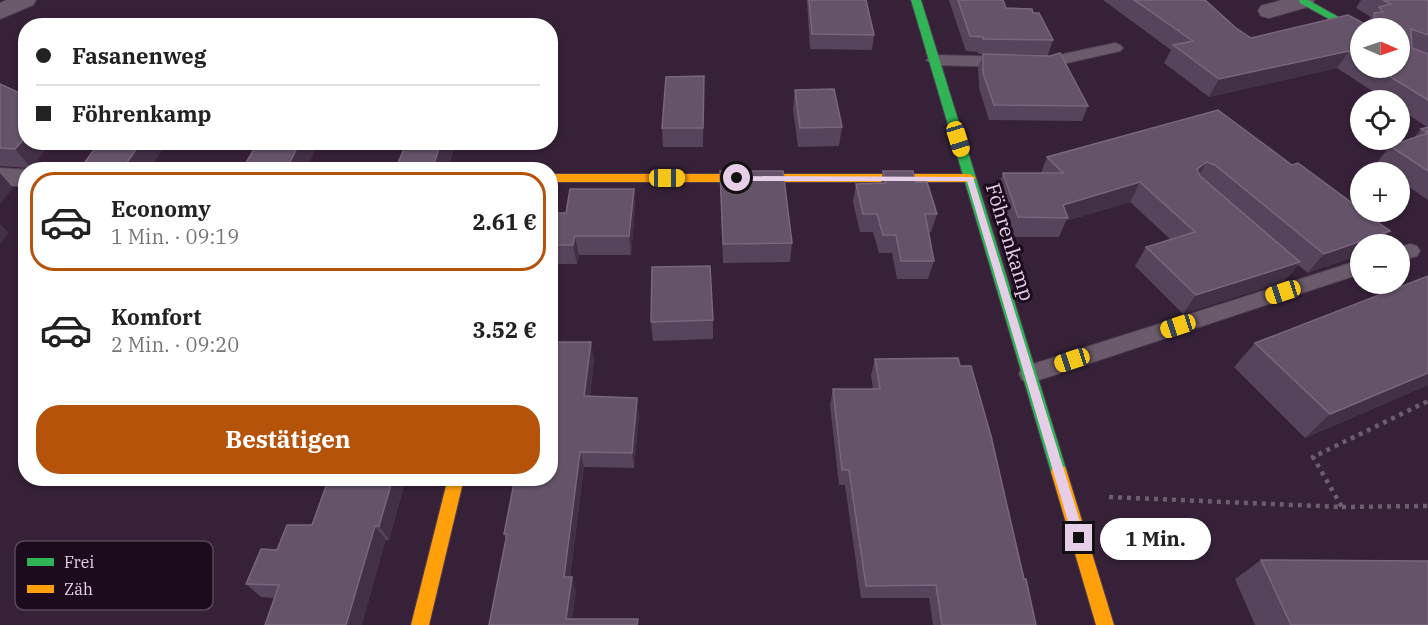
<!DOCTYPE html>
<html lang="de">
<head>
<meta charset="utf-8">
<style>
  :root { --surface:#fff; --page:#f2f2f2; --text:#222; --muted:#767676; --line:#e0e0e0; --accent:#b45309 }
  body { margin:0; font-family:"IBM Plex Serif",serif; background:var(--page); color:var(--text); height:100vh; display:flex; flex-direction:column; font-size:22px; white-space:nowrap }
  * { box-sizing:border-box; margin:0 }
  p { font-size:20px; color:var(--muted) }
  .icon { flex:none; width:33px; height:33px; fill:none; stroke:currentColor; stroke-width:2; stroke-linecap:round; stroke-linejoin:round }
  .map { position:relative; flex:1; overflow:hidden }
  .drawer { position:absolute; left:18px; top:162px; width:540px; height:324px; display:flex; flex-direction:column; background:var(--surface); border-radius:24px; box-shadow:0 2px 4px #0004 }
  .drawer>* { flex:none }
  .hud { position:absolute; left:18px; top:18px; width:540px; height:132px; border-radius:24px; box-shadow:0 2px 4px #0004; display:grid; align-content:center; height:132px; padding:0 18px; background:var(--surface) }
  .needle { width:39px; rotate:92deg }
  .buttons { position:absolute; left:1350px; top:18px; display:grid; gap:12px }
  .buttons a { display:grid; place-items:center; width:60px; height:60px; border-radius:50%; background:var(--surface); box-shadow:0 2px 4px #0004; font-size:30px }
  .end { position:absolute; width:27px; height:27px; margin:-14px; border:8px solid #e6cee8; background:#111; box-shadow:0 0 0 3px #111 }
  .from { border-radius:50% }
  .bubble { position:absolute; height:42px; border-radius:21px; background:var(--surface); box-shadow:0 2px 4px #0004; font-size:20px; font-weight:700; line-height:42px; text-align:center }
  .car { position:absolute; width:18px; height:36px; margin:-18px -9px; border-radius:8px; box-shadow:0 0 4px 2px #0007; background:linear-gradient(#f5c518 24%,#345 0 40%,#f5c518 0 76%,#345 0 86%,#f5c518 0) }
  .hud b { display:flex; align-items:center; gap:21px; height:57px; font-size:22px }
  .hud b+b { border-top:2px solid var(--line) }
  .hud i { width:15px; height:15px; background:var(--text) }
  ul { padding:10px 0 0; list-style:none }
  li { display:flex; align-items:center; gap:18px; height:99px; margin:0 12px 9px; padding:0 6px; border:3px solid transparent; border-radius:24px }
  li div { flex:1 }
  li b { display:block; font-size:22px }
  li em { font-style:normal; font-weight:700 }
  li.active { border-color:var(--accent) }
  li>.icon { width:54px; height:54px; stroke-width:1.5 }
  .cta { display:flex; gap:12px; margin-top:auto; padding:12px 18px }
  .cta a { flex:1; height:69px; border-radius:24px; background:var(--accent); color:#fff; font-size:24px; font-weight:700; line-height:69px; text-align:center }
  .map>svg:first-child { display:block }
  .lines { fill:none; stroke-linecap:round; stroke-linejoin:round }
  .lane-casing { stroke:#503e52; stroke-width:2 }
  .street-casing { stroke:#503e52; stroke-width:2 }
  .fast-casing { stroke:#503e52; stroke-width:2 }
  .slow-casing { stroke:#503e52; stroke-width:2 }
  .path { stroke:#6d5d6f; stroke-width:4.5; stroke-dasharray:4 5; stroke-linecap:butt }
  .lane { fill:#6b5a6c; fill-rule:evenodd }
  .street { fill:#6b5a6c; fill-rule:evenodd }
  .fast { fill:#30b455; fill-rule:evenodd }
  .slow { fill:#ff9f0a; fill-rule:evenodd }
  .wall { fill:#55445b; fill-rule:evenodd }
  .shaded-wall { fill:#423046 }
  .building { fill:#65536a; stroke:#79667e; stroke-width:1.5 }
  .route { fill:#e6cee8 }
  .labels { text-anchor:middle; stroke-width:6; stroke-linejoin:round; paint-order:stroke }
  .street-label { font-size:20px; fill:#e6cee8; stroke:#1c0b1d }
  .key { fill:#1c0b1d; stroke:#59465a; stroke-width:1.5 }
  .key-label { font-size:16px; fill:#e6cee8 }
</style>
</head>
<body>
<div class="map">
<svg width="1428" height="625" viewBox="0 0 1428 625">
  <rect width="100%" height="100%" fill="#362138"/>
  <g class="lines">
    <defs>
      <g id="lane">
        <polygon points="1115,43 1120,45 1123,48 1120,51 1045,68 934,65 926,60 934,55 1045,58"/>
        <polygon points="1410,244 1417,246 1420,251 1417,256 1400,261 1400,247"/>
        <polygon points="1360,260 1360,274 1030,383 1022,380 1019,374 1022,368 1030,365"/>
      </g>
      <g id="street">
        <polygon points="7,0 36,0 33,5 0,19 0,3"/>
        <polygon points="1282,0 1313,0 1314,1 1311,6 1269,18 1261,16 1258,11 1261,6"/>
        <polygon points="0,168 33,170 26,170 26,186 0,186"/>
      </g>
      <g id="fast">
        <polygon points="911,0 921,0 1067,472 1065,477 1059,479 1053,477 1051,472"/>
        <polygon points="1299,0 1308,0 1360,29 1360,36 1300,3"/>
      </g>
      <g id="slow">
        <polygon points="550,174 970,174 976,178 970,182 550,182"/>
        <polygon points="1059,465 1065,467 1067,472 1114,625 1096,625 1051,472 1053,467"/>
        <polygon points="448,478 464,478 429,625 411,625"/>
      </g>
    </defs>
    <use href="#lane" class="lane-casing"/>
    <use href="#street" class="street-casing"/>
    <use href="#fast" class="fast-casing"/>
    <use href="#slow" class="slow-casing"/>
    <g class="path">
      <polyline points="1109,497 1342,507 1313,457 1428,401"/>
      <polyline points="1342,507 1428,506"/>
    </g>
    <use href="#lane" class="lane"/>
    <use href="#street" class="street"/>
    <use href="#fast" class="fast"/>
    <use href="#slow" class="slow"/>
  </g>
  <g class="wall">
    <polygon points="807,0 866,0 874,35 872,50 810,49"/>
    <polygon points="949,0 1003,0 1006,8 1033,13 1053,40 1048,55 1001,54 1088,106 1082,121 989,120 979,88 978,68 983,54 978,54 978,52 966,51"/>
    <path d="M1103 0H1205L1236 28 1251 38 1363 23H1367L1371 17 1356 8 1361 0H1428V200L1400 181V172H1387L1375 165 1390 146 1414 138 1421 129 1427 127 1400 109V100H1386L1337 68 1209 97 1164 63 1171 50ZM1360 28 1400 68H1360Z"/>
    <polygon points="704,76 703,147 663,147 662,128"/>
    <polygon points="0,84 31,168 0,166"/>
    <polygon points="795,90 842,127 839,146 798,147 793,109"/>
    <polygon points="401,142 509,142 508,146 455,146 447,170 395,170 406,145 402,145"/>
    <polygon points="1047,157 1292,165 1360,212 1308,273 1298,265 1285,281 1183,314 1135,266 1146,247 1170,239 1130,202 1066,221 1059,237 1010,237 996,192 1003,173 1041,173"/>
    <polygon points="720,171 792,243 790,262 723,263"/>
    <polygon points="883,171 915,182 937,214 931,232 929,232 934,261 928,279 897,279 892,253 879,253 873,232 860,232 853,202 856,184 881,183"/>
    <polygon points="634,189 635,208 631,255 579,255 577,264 550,264 550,213 566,213"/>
    <polygon points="713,320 713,339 653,341 651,322"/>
    <polygon points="1255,343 1428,385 1305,438 1234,367"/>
    <polygon points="594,359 590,396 639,414 634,468 584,467 570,577 576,590 572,619 489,625 506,539 504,534"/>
    <polygon points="875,359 1024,579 1036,625 933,625 929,598 861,598 845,485 839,485 830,405 833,389 873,389 871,375"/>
    <polygon points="329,478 406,478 389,540 386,540 274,598 261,597 246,584 277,550 312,525"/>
    <polygon points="1261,560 1428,625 1255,625 1235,579"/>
  </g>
  <g class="shaded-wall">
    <polygon points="1349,51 1337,68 1209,97 1219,79"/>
    <polygon points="704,76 704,95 703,147 703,128"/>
    <polygon points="26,137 26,142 52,142 31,168 15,149"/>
    <polygon points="141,142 168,142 149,170 122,170"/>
    <polygon points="300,142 319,142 306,170 286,170"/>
    <polygon points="441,142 454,142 455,146 447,170 432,170"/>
    <polygon points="1207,162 1195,182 1197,169"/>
    <polygon points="0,173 13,188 0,204"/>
    <polygon points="1140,182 1130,202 1066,221 1068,218 1063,205"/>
    <polygon points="634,189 635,208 631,255 629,236"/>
    <polygon points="0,224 9,233 0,244"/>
    <polygon points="1390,231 1378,244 1360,244 1360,255 1308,273 1324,254"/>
    <polygon points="575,236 579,255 577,264 573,245"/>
    <polygon points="1300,262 1285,281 1183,314 1196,295"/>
    <polygon points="591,342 594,359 588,412 584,396"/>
    <polygon points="1428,373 1428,385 1305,438 1330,414"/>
    <polygon points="637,398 639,414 634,468 632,453"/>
    <polygon points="580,452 584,467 568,590 564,577"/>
    <polygon points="393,478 406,478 389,540 379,526"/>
    <polygon points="375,526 386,540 362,625 346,625"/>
    <polygon points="572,577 576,590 571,625 566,619"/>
  </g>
  <g class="building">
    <polygon points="809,0 866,0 874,35 812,34"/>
    <polygon points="958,0 1003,0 1006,8 1032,9 1033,13 1039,13 1053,40 983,39 983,37 970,36"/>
    <polygon points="1134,0 1205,0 1236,28 1251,38 1348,15 1363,23 1374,24 1374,13 1383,12 1379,7 1391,4 1383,0 1428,0 1428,35 1411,29 1412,48 1428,54 1428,100 1376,68 1400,68 1400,28 1360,28 1360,58 1349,51 1219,79 1173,45 1193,41"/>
    <polygon points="1060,53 1088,106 994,105 983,73 983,54 1050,56"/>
    <polygon points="704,76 703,128 662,128 666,77"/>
    <polygon points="0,84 26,96 26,137 15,149 0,148"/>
    <polygon points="834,89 842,127 800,128 795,90"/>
    <polygon points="1218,110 1292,165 1298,163 1360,209 1360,212 1364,212 1390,231 1324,254 1215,165 1207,162 1197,169 1200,176 1300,262 1196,295 1146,247 1195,232 1140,182 1063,205 1068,218 1018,217 1003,173 1063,173 1047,157"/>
    <polygon points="1428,127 1428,171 1390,146 1428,133 1421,129"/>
    <polygon points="100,142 141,142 122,170 79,170"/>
    <polygon points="258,142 300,142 286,170 242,170"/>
    <polygon points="407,142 441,142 432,170 395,170"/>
    <polygon points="720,171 783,171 792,243 723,244"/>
    <polygon points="883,171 913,171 915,182 927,182 937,214 925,214 934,261 901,261 896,235 883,235 877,214 863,214 856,184 886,183"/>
    <polygon points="570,189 634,189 629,236 575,236 573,245 550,245 550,213 566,213"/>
    <polygon points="710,266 713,320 651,322 652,267"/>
    <polygon points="1428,276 1428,373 1330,414 1255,343"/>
    <polygon points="550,342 591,342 584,396 637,398 632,453 580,452 564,577 572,577 566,619 638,619 637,625 489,625 507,534 504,534 515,478 550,478"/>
    <polygon points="958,358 960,366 971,366 991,436 1024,579 1026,579 1036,625 942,625 936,585 866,586 849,470 842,470 833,389 880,389 875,359"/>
    <polygon points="329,478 393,478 379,526 375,526 346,625 265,625 279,585 246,584 261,549 277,550 287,525 312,525"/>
    <polygon points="1261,560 1428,561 1428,625 1291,625"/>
  </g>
  <polygon class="route" points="734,176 973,177 1085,538 1083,542 1075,542 1073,538 967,181 737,181 734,180"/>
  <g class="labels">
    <g class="street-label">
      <text transform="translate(1010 242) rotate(73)" y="7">Föhrenkamp</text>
    </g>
  </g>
  <rect x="15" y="541" width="198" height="69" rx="9" class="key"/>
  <rect x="27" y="558" width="27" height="8" fill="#30b455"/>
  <rect x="27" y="585" width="27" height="8" fill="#ff9f0a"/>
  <g class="key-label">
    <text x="64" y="568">Frei</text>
    <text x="64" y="595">Zäh</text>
  </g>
</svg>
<div class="buttons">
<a><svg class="needle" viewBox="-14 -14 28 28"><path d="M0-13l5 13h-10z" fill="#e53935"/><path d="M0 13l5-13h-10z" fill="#767676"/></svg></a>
<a><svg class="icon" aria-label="locate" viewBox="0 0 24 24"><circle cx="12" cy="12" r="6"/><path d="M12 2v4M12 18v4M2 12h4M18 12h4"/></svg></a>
<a>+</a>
<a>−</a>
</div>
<i class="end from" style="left:737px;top:178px"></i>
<i class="end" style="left:1079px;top:538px"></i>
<div class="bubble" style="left:1100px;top:518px;width:111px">1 Min.</div>
<i class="car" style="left:958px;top:139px;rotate:163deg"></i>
<i class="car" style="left:667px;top:178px;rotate:90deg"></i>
<i class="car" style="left:1283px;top:292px;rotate:252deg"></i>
<i class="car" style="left:1178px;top:326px;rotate:252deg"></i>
<i class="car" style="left:1072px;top:360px;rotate:252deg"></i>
<div class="hud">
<b><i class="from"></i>Fasanenweg</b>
<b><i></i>Föhrenkamp</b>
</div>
<section class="drawer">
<ul>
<li class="active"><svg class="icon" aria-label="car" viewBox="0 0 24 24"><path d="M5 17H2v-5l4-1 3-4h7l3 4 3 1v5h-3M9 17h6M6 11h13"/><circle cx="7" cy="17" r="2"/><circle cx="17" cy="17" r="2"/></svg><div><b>Economy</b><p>1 Min. · 09:19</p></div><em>2.61 €</em></li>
<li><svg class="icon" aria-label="car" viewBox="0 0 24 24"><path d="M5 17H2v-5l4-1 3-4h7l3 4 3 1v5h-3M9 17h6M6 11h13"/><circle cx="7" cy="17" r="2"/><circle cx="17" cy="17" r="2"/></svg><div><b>Komfort</b><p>2 Min. · 09:20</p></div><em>3.52 €</em></li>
</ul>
<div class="cta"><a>Bestätigen</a></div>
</section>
</div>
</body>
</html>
